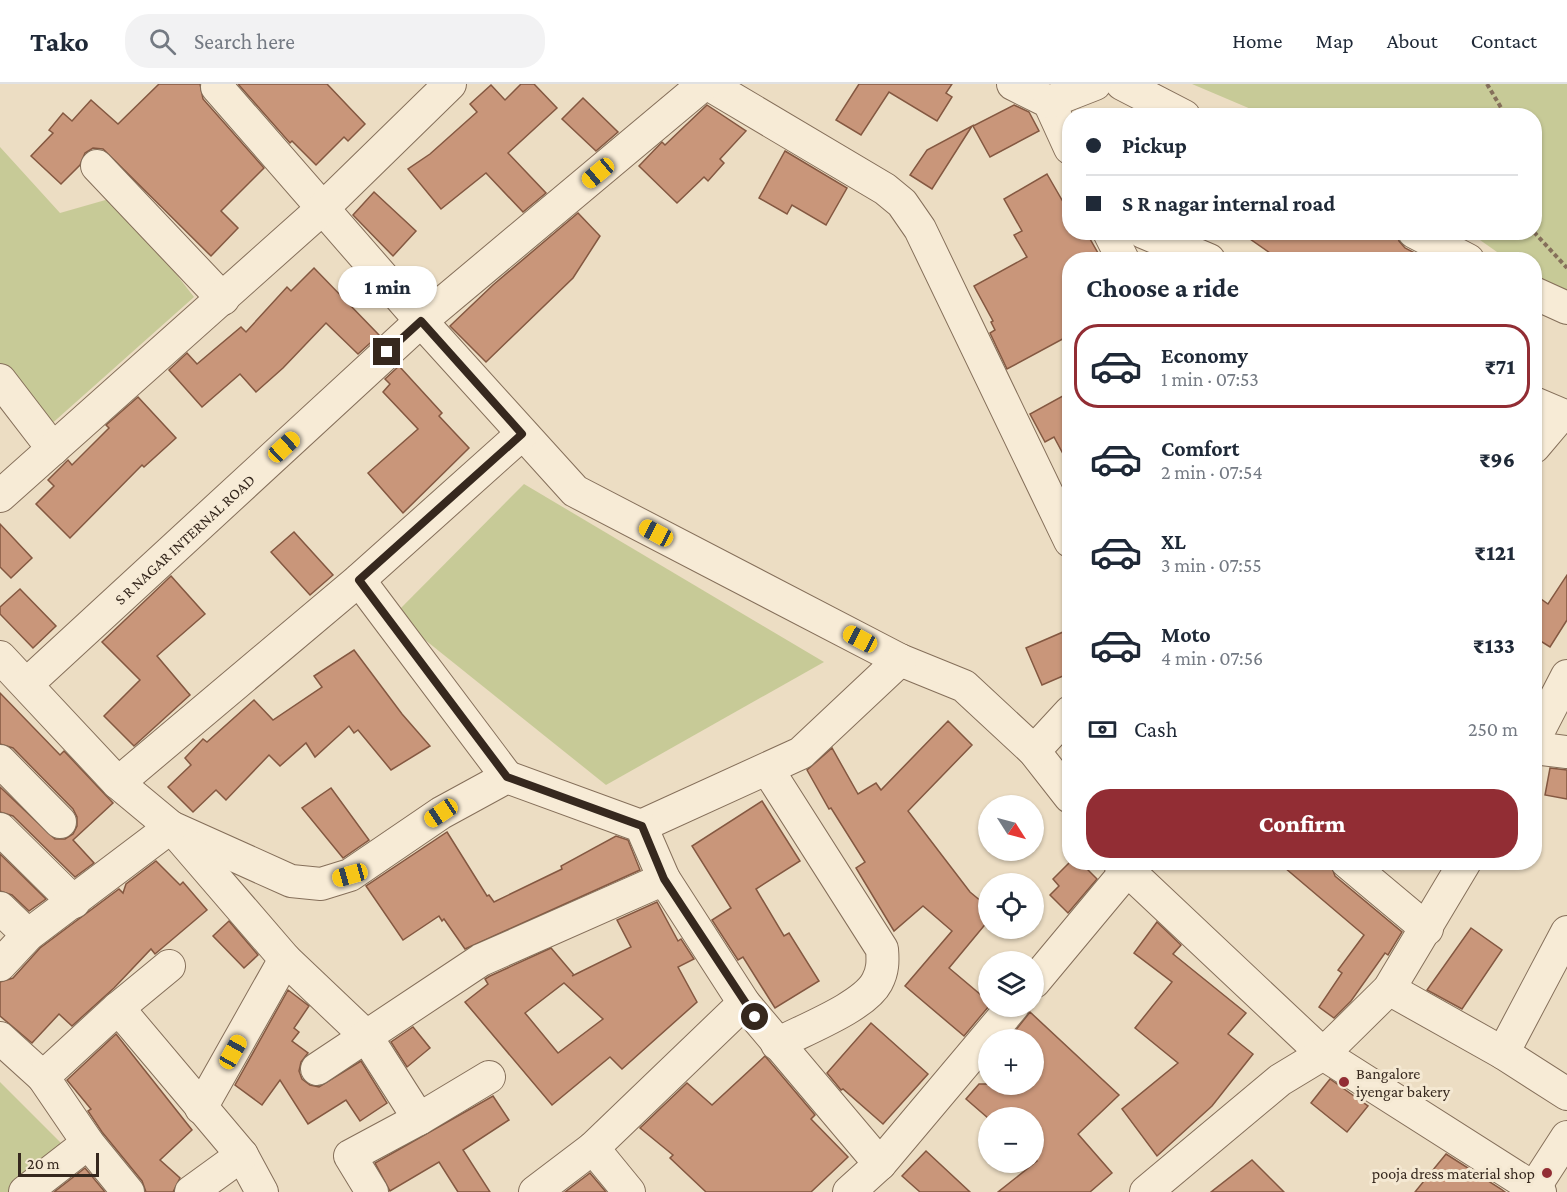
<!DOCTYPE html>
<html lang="en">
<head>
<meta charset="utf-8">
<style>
  :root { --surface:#fff; --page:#f2f2f3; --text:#1f2937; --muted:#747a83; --line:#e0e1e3; --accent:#922d34 }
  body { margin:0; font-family:"Crimson Pro",serif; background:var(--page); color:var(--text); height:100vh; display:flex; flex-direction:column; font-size:22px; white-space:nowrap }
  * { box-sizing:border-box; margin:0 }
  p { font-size:20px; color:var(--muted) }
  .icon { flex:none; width:33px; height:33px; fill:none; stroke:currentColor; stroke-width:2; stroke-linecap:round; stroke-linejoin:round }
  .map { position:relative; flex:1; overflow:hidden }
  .side { position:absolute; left:1062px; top:168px; width:480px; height:618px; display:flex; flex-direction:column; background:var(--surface); border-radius:24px; box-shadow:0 2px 4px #0004 }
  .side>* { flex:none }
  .banner { position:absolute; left:1062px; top:24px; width:480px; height:132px; border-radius:24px; box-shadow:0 2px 4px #0004; display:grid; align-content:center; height:132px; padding:0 24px; background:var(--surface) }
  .needle { width:39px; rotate:126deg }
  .buttons { position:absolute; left:978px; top:711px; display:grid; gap:12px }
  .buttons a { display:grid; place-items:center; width:66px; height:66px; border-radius:50%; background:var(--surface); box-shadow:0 2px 4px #0004; font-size:30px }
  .scale { position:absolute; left:18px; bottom:15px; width:81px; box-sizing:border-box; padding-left:6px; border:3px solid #36281e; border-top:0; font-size:16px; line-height:21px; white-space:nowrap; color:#36281e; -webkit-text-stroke:4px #f4e8d2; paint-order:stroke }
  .end { position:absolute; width:27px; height:27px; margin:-14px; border:8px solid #36281e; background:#fff; box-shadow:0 0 0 3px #fff }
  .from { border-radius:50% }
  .bubble { position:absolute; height:42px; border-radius:21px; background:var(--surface); box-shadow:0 2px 4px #0004; font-size:20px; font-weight:800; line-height:42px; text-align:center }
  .car { position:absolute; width:18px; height:36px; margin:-18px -9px; border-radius:8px; box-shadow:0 0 4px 2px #0007; background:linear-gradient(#f5c518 24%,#345 0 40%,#f5c518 0 76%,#345 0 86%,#f5c518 0) }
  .banner b { display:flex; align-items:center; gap:21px; height:57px; font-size:22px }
  .banner b+b { border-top:2px solid var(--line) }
  .banner i { width:15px; height:15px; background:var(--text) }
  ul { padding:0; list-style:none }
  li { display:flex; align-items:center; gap:18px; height:84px; margin:0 12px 9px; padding:0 12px; border:3px solid transparent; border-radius:24px }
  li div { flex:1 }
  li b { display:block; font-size:22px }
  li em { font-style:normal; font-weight:800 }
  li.selected { border-color:var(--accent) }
  li>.icon { width:54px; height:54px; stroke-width:1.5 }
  h2 { padding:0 24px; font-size:27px; line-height:72px }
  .pay { display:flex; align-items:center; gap:15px; height:66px; padding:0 24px; font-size:22px }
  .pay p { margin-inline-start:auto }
  .action { display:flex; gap:12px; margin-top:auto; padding:12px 24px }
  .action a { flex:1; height:69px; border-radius:24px; background:var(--accent); color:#fff; font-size:24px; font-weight:800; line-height:69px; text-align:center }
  header { display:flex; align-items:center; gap:36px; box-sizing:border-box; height:84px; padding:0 30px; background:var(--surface); border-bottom:2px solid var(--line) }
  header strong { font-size:28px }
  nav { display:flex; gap:33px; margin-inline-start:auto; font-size:21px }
  .search { width:420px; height:54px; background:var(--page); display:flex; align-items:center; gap:15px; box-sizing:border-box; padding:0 21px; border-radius:24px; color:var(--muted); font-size:22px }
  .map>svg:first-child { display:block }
  .green { fill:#c7ca97 }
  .building { fill:#c9967a; stroke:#845841; stroke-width:1.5; fill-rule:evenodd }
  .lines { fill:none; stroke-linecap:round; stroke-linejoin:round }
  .minor-casing { stroke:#856f5a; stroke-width:34 }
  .path { stroke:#856f5a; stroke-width:4; stroke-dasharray:4.5 3; stroke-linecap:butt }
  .minor { stroke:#f7ebd6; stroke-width:32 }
  .route { stroke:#36281e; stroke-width:8 }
  .poi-dot { fill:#922d34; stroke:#f4e8d2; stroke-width:2 }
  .labels { text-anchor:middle; stroke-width:6; stroke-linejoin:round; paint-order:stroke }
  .street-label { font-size:16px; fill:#36281e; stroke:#f4e8d2 }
  .poi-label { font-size:16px; fill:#36281e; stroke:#f4e8d2; text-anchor:start }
</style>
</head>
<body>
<header>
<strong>Tako</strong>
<div class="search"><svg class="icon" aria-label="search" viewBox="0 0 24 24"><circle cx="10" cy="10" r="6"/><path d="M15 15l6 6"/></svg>Search here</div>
<nav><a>Home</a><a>Map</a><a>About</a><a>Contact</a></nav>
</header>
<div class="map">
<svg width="1567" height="1108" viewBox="0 0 1567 1108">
  <rect width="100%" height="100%" fill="#ecddc3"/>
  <g class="green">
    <polygon points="1192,0 1567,0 1567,216 1535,195 1534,176 1507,175 1470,149 1534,148 1534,32 1265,31"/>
    <polygon points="0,63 60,129 116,113 194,213 39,351 0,302"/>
    <polygon points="524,400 824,578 606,701 394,531"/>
    <polygon points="0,998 63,1061 10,1108 0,1108"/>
  </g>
  <g class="building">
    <polygon points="159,0 200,0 203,15 264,84 221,127 238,144 211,172 103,65 93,64 85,69 80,81 61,100 31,72 53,49 49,46 63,29 72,37 91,16 118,40"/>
    <polygon points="238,0 327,0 365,40 348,57 344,53 316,81 292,57 290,59"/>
    <polygon points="521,0 534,0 557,24 508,69 546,109 523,128 486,89 441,125 408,85 430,70 477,28 470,20 491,1 505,16"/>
    <polygon points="859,0 952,0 946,9 952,13 937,37 889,8 861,51 836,36"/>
    <polygon points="583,14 618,48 596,67 562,35"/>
    <polygon points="707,21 746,47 720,75 724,79 708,97 704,93 677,119 639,82 662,58 665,61"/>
    <polygon points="1014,21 1029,28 1039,47 990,73 973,42"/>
    <polygon points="972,42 932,105 910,91 927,66"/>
    <polygon points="785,67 847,104 826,141 792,121 787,130 759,114"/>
    <polygon points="1047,90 1070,130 1070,148 1086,148 1102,176 1070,176 1070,251 1007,285 990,249 995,246 991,238 993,237 974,202 1027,173 1014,151 1022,147 1004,115"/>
    <polygon points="374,108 416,147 393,172 353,131"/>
    <polygon points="578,129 600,152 573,194 486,278 450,242 493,201"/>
    <polygon points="1240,148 1396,148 1399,157 1405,164 1428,176 1280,176"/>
    <polygon points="314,184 379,251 358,270 326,239 283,284 256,308 240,290 202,323 169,286 187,269 197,280 241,243 246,248 287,203 291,207"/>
    <polygon points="399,282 442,329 439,332 469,364 403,429 368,389 418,345 383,308 390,300 385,295"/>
    <polygon points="1070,308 1070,383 1054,353 1045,358 1030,330"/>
    <polygon points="138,313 176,354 144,383 142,381 70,454 36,420 54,402 48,396 68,376 72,381 109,344 106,341"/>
    <polygon points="0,440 32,474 11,494 0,483"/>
    <polygon points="294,448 333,491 310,511 271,468"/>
    <polygon points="1567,491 1567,536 1550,563 1534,553 1534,510 1548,520"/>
    <polygon points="171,492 205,530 157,572 190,611 134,662 104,632 140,596 102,558"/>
    <polygon points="20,505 56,542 33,564 0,530 0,523"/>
    <polygon points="1070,545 1070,589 1042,601 1026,564"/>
    <polygon points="354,566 402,630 430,662 391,686 358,646 354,649 349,642 315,673 306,659 280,682 269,671 226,716 216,706 193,728 168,703 191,681 185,674 203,655 207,658 254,616 273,636 322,603 314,592"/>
    <polygon points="0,609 60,671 64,667 113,719 73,756 94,779 75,793 13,732 0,728 0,703 55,755 65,755 73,750 77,742 77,733 73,725 13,664 0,660"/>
    <polygon points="948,637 972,661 908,727 970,808 988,823 988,837 949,884 988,917 989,922 964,952 905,902 952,847 923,822 894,847 856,784 865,778 831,724 829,725 807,686 832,664 858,710 876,699 881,706"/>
    <polygon points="1550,684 1567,686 1567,715 1545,711"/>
    <polygon points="331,704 369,756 343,774 302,724"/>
    <polygon points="762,717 800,777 756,805 784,852 789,849 819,897 775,924 743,873 738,876 712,836 731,824 692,762"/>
    <polygon points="447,748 487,812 489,811 494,818 562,785 561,782 616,752 628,756 640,786 465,865 444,835 442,837 439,832 403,856 366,802"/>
    <polygon points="0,770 46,815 29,827 12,811 0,807"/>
    <polygon points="156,777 180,801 183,798 207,826 155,870 151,865 114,904 72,942 59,930 32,959 0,932 0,898 13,894 40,864 119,805 123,809 126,800"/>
    <polygon points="1070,778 1080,778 1097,795 1068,829 1050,811 1059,802 1053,795"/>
    <polygon points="1278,778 1330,778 1335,792 1402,848 1388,871 1385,869 1351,917 1334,934 1319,923 1342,889 1338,886 1364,851"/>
    <path d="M657 818 678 857 681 855 694 875 678 883 697 918 622 985 610 973 552 1021 465 918 488 900 485 895 490 892 551 864 574 891 572 892 631 863 617 836ZM564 899 603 935 558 969 525 929Z"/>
    <polygon points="229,837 258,871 244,884 213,852"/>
    <polygon points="1157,838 1181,861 1173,870 1246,929 1228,950 1253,970 1212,1022 1157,1072 1122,1025 1178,979 1135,944 1172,898 1134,869"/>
    <polygon points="1471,844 1502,866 1462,925 1427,906"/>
    <polygon points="288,906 309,922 294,944 299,948 292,957 308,969 301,978 299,987 302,995 310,1001 319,1003 361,977 387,1019 360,1037 346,1016 308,1040 280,996 262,1021 235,1001"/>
    <polygon points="1030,928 1119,1011 1078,1050 1112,1089 1090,1108 998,1108 1037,1077 1034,1074 1034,1034 988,1034 966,1015 979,1000 1034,1000 1034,956 1008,956"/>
    <polygon points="871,939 928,990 883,1040 843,1005 841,1006 827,989"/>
    <polygon points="413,943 430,964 407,983 391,958"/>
    <polygon points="116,950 192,1046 160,1076 180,1094 173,1108 146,1108 142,1097 102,1048 88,1027 91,1025 67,996"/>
    <polygon points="765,972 815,1031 811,1035 848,1073 811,1108 706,1108 670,1074 673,1071 640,1044 687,999 712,1021"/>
    <polygon points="1330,995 1368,1022 1347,1048 1311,1019"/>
    <polygon points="493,1012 509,1036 463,1066 490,1108 458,1108 439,1078 390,1107 375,1079"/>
    <polygon points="926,1067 970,1108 920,1108 902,1092"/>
    <polygon points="1446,1070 1501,1105 1505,1108 1415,1108"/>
    <polygon points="1252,1076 1284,1108 1211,1108"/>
    <polygon points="85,1084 105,1108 54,1108"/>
    <polygon points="590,1089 606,1108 565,1108"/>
  </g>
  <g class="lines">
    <defs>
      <g id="minor">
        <polyline points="220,0 217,3 421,237 575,407 900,576 964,602 1034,667 1070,713"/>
        <polyline points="708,0 885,105 902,119 920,145 1070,457"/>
        <polyline points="1013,0 1049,18 1070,64"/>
        <polyline points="1122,0 1184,32"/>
        <polyline points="1049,18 1095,0"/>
        <polyline points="97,82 223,215"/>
        <polyline points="1109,148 1123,176"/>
        <polyline points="1143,148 1209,176"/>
        <polyline points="1414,148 1468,176"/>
        <polyline points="1534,209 1567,224"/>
        <polyline points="0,296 53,365"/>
        <polyline points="1534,319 1567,333"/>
        <polyline points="1534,363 1561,331"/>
        <polyline points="0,412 323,124 450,0"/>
        <polyline points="359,496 507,693"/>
        <polyline points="0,573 118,699 359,496 522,350"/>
        <path id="s1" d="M27 600 421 237 704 0"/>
        <polyline points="1534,656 1567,592"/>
        <polyline points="1534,664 1567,668"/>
        <polyline points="1034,667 1070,628"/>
        <polyline points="0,677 60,738"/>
        <path d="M768 686 882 865C883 877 883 887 877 898 864 923 803 946 777 960"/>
        <polyline points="641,742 801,669 900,576"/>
        <polyline points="171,743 291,797 321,800 350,791 441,729 507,693 641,742 664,795 744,919 880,1080 1013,922"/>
        <polyline points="0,745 74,818"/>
        <polyline points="178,751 285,875 201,1024"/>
        <polyline points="1119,778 1323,970 1540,1108"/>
        <polyline points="1347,778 1427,845"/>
        <polyline points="0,824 28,851"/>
        <polyline points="285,875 366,952 419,1035"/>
        <polyline points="0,881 28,851 171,743 118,699"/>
        <polyline points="1034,898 1134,778"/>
        <polyline points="1389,905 1503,969 1567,1010"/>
        <polyline points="118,924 169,882"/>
        <polyline points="0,954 43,993"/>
        <polyline points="1503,969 1567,848"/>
        <polyline points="317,985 481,876 664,795"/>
        <polyline points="1534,1104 1567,1053"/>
        <polyline points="25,1108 88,1059"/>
        <polyline points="128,1108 88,1059 43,993 118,924 242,1071 262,1108"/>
        <polyline points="191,1108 242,1071"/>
        <polyline points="372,1108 350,1072 419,1035 489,993"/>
        <polyline points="535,1108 593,1064"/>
        <polyline points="629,1108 593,1064 744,919"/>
        <polyline points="849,1108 880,1080"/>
        <polyline points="1146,1108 1280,996 1323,970 1389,905 1465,778"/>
      </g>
    </defs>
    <use href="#minor" class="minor-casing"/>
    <g class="path">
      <polyline points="1487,0 1506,32"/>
      <polyline points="1534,148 1567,184"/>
    </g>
    <use href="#minor" class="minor"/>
  </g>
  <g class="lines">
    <polyline class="route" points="387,268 421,237 522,350 359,496 507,693 642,742 664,795 755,933"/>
  </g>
  <g class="poi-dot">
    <circle cx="1344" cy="998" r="6"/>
    <circle cx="1547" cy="1089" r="6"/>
  </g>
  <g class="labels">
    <g class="street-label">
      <text dy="6" stroke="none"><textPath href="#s1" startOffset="214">S R NAGAR INTERNAL ROAD</textPath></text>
    </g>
    <g class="poi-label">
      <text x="1356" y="995">Bangalore<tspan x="1356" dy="18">iyengar bakery</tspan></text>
      <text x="1535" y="1095" text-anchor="end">pooja dress material shop</text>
    </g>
  </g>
</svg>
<div class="buttons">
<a><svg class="needle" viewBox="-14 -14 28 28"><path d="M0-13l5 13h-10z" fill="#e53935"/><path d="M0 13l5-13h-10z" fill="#747a83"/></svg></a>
<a><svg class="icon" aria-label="locate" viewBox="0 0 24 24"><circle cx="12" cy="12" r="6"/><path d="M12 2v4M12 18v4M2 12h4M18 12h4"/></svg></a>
<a><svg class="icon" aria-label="layers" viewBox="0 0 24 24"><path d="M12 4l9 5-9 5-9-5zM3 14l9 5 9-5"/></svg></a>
<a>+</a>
<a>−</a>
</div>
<div class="scale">20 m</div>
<i class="end from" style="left:755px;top:933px"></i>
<i class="end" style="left:387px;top:268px"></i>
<div class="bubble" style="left:338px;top:182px;width:99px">1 min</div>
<i class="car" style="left:598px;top:89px;rotate:230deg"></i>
<i class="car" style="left:284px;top:363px;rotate:47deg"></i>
<i class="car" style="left:656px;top:449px;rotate:298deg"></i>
<i class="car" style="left:860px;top:555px;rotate:298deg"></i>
<i class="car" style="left:441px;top:729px;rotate:236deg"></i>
<i class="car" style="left:350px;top:791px;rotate:254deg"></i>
<i class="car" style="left:233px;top:968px;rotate:29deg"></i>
<div class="banner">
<b><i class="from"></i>Pickup</b>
<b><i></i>S R nagar internal road</b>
</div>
<section class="side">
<h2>Choose a ride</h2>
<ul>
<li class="selected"><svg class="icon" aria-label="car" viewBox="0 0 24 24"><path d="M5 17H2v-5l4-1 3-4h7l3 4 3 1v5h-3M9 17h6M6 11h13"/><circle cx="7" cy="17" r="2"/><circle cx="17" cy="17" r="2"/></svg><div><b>Economy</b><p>1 min · 07:53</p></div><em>₹71</em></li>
<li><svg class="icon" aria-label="car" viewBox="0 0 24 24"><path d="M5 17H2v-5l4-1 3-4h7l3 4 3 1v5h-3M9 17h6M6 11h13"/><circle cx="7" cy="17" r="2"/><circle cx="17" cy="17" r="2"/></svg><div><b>Comfort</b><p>2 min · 07:54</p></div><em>₹96</em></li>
<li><svg class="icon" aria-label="car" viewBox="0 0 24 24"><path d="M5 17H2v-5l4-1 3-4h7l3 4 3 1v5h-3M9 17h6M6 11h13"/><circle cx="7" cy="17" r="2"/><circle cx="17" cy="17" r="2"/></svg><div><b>XL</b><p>3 min · 07:55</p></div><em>₹121</em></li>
<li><svg class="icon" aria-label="car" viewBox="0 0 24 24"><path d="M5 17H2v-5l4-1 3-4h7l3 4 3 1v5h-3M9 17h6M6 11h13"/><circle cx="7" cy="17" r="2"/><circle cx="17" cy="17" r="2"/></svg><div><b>Moto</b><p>4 min · 07:56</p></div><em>₹133</em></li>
</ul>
<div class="pay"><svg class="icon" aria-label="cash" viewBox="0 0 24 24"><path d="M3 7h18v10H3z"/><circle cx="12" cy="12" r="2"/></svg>Cash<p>250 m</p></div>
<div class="action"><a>Confirm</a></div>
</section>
</div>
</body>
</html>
